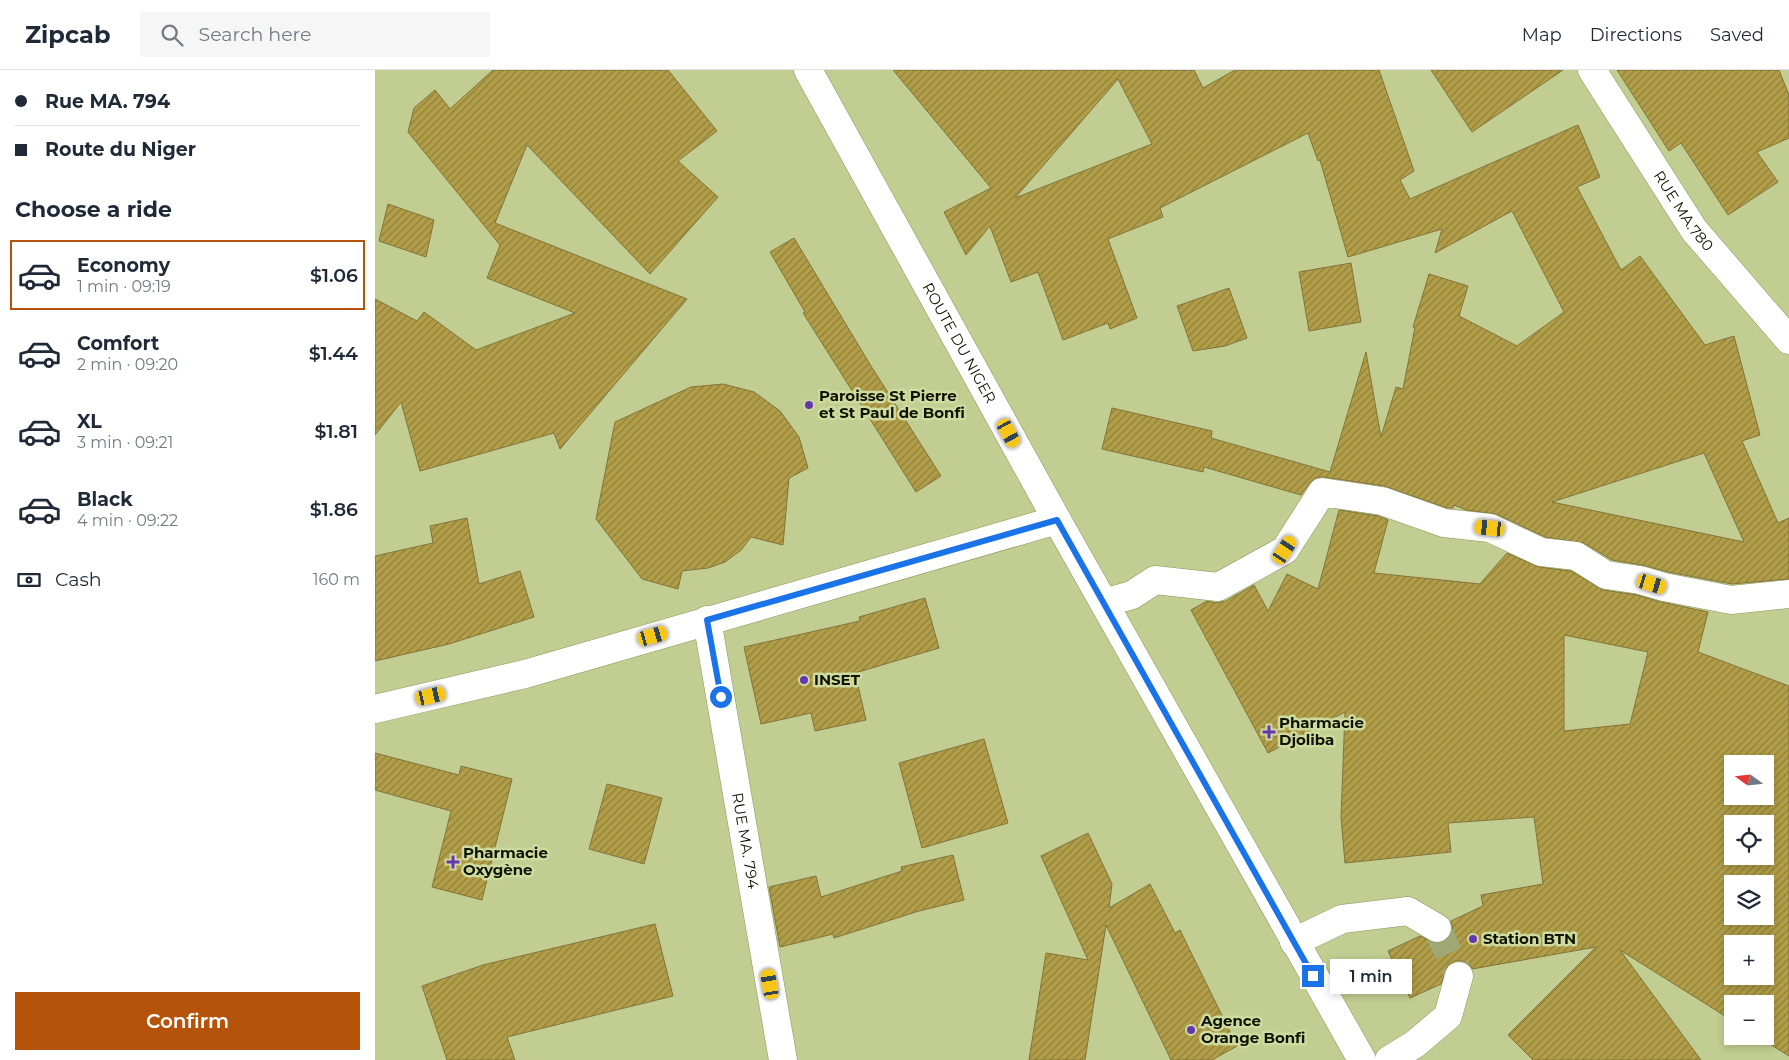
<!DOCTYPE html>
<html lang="en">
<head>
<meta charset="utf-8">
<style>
  :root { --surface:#fff; --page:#f6f6f7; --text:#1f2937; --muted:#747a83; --line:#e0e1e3; --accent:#b45309 }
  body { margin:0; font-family:Montserrat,sans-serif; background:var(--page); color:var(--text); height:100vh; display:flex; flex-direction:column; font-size:19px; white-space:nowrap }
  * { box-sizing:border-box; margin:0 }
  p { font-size:16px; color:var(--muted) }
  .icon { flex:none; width:28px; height:28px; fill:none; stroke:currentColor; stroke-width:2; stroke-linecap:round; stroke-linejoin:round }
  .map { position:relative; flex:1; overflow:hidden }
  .panel { display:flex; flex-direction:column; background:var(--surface); width:375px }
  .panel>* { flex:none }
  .top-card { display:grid; align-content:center; height:110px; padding:0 15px; background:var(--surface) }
  .needle { width:32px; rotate:285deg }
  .tools { position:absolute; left:1349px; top:685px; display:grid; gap:10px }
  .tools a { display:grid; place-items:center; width:50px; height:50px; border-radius:0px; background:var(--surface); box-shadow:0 2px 8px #0003; font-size:25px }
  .end { position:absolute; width:22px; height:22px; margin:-11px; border:6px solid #1a73e8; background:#fff; box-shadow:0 0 0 2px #fff }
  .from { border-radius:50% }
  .bubble { position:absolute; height:35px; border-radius:0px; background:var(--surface); box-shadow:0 2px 8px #0003; font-size:16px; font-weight:600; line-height:35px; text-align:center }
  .car { position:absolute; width:15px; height:30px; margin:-15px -8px; border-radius:6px; box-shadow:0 0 4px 1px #0007; background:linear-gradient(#f5c518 24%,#345 0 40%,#f5c518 0 76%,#345 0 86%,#f5c518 0) }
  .top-card b { display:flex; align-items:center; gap:18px; height:48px; font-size:19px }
  .top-card b+b { border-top:1px solid var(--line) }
  .top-card i { width:12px; height:12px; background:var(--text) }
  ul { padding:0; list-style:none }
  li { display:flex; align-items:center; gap:15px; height:70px; margin:0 10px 8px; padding:0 5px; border:2px solid transparent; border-radius:0px }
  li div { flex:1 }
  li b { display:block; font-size:19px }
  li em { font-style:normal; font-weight:600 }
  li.selected { border-color:var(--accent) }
  li>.icon { width:45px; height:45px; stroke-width:1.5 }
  h2 { padding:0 15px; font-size:22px; line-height:60px }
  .pay { display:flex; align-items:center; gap:12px; height:55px; padding:0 15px; font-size:19px }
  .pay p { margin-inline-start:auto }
  .cta { display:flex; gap:10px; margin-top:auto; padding:10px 15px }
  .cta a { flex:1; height:58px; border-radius:0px; background:var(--accent); color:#fff; font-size:20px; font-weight:600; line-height:58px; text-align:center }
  header { display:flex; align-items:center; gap:30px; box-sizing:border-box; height:70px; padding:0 25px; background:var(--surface); border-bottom:1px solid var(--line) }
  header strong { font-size:24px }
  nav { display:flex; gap:28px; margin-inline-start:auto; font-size:18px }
  .search { width:350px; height:45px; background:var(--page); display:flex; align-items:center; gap:12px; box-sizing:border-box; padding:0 18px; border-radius:0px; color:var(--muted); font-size:19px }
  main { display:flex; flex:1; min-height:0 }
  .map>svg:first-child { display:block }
  .building { fill:url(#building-hatch); stroke:#82743a; fill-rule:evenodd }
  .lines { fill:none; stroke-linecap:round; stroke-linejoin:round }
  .minor-tunnel { stroke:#9ea874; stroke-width:28; stroke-dasharray:28 14; stroke-linecap:butt }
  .minor-casing { stroke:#8b945b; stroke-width:29 }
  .major-casing { stroke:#8b945b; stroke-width:29 }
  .minor { stroke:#fff; stroke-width:28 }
  .major { stroke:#fff; stroke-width:28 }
  .route { stroke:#1a73e8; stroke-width:6 }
  .poi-dot { fill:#6537ae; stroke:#cfda9e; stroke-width:2 }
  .labels { text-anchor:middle; stroke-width:5; stroke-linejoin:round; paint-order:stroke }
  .street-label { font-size:15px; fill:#101300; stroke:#cfda9e }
  .poi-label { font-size:15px; font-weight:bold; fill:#101300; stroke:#cfda9e; text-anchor:start }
</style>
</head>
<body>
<header>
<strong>Zipcab</strong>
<div class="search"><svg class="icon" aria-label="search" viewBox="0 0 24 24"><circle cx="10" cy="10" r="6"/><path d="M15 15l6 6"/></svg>Search here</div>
<nav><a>Map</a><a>Directions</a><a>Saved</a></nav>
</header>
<main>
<section class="panel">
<div class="top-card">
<b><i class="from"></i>Rue MA. 794</b>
<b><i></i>Route du Niger</b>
</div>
<h2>Choose a ride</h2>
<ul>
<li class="selected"><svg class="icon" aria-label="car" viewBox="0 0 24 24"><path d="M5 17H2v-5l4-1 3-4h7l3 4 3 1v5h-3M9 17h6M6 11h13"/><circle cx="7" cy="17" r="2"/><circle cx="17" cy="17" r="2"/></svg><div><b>Economy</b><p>1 min · 09:19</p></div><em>$1.06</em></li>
<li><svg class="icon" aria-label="car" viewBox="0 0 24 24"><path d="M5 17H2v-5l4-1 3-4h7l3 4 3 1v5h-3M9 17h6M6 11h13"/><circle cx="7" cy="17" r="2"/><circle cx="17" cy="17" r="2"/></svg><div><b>Comfort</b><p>2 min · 09:20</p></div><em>$1.44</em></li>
<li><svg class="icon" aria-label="car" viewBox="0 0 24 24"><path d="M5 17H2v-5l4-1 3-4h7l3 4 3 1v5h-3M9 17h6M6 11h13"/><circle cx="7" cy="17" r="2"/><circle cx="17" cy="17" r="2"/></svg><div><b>XL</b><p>3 min · 09:21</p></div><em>$1.81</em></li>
<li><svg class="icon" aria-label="car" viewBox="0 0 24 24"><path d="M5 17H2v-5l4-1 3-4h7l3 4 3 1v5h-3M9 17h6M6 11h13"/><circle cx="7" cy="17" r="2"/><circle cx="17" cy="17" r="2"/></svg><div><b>Black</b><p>4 min · 09:22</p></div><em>$1.86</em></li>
</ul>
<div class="pay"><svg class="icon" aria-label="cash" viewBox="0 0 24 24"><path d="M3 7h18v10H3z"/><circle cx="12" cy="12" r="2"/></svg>Cash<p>160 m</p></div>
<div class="cta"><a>Confirm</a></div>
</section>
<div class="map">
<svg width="1414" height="990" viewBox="0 0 1414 990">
  <defs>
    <pattern id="building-hatch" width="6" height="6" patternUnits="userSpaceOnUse" patternTransform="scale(1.25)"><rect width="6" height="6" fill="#b29e48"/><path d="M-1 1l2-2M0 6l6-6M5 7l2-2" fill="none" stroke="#8f803a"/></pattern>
  </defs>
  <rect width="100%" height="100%" fill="#c2cd91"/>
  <g class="building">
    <polygon points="118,0 293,0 342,61 303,91 343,127 275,204 152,75 120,153 312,229 185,379 179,363 45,401 26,332 0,365 0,229 42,251 49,242 101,280 200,243 112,208 125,175 33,62 39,38 60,20 75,39"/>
    <path d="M518 0H819L828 18 860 0H1004L1039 101 1025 110 1035 129 1203 55 1225 107 1202 117 1246 200 1265 186 1330 275 1359 266 1385 365 1367 371 1403 453 1414 448V509L1357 514 1293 502 1267 495 1237 490 1209 473 1170 467 1121 444 1091 440 1079 435 1078 438H1072L1009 416 949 407 940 408 934 414 926 425 829 397 828 402 727 379 737 338 837 361 836 368 955 402 991 282 1006 367 1021 317 1028 319 1040 257H1038L1054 204 1093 216 1084 246 1142 276 1189 242 1137 141 1060 183 1067 159 973 187 945 90 943 91 933 63 785 138 788 147 733 169 762 248 735 259 733 253 688 270 663 202 636 212 615 156 591 185 569 142 616 118ZM743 9 777 74 640 128 673 90ZM1329 383 1369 472 1177 432Z"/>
    <polygon points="1056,0 1188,0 1097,62"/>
    <polygon points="1242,0 1404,0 1414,25 1414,68 1382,82 1403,112 1353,145 1306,73 1294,81"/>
    <polygon points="13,134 59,150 51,187 4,171"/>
    <polygon points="419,168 496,296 566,406 541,422 428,243 430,242 395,182"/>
    <polygon points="976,193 986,252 934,261 924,202"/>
    <polygon points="854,218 872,268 850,276 818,281 802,236"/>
    <polygon points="348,314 379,322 405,341 424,367 433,398 414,408 408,475 376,467 366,480 350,492 333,498 307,501 303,519 267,509 221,449 240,352 316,317"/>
    <path d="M964 440 1003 446 1013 450 999 503 1105 514 1132 483 1164 497 1196 501 1228 520 1262 525 1286 532 1333 542 1323 582 1414 616V986L1382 966H1390V934H1358V951L1245 880 1326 990H1158L1133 965 1221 877 1097 899 1095 895 1089 891H1080L1073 895 1066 914 1035 928 1013 881 1045 866 1061 874 1069 872 1076 865 1078 859 1076 851 1108 836 1106 825 1168 814 1159 747 1073 753 1076 782 970 793 966 747 970 642 893 683 816 540 832 531 841 533 851 531 879 515 893 541 912 504 943 519ZM1189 565 1273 582 1255 654 1189 661ZM1358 694H1390V726H1358ZM1358 754H1390V786H1358ZM1358 814H1390V846H1358ZM1358 874H1390V906H1358Z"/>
    <polygon points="92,448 104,514 145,501 159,547 74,574 0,591 0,486 58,473 55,456"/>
    <polygon points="550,528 564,578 480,603 491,650 440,661 436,643 386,654 369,577 485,551 484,547"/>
    <polygon points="609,669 633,753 547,778 524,693"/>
    <polygon points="0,683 84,705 86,696 137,709 107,830 57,817 76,741 0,720"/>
    <polygon points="232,714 287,728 269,794 214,779"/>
    <polygon points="713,763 737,814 734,838 775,814 800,863 805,860 862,976 837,990 796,990 731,855 710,990 654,990 671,883 713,890 666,786"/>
    <polygon points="578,785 589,830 544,841 459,868 458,864 405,877 394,817 441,806 446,827 527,801 526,797"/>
    <polygon points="280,854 298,926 132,967 140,990 72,990 47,916 108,895"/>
  </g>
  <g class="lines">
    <polyline class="minor-tunnel" points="1062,858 1084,906"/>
    <defs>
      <g id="minor">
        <path id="s1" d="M1217 0 1319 160 1414 270"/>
        <polyline points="729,533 757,525 780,510 843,517 910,480 947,422 1007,431 1069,453 1115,458 1166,482 1201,486 1231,505 1265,510 1289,517 1356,530 1414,524"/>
        <path id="s2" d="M332 550 408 990"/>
        <polyline points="0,639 150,604 682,450"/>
        <polyline points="919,872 967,849 1033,841 1062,858"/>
        <polyline points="1014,990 1040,974 1073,946 1084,906"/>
      </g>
      <g id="major">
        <path id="s3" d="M433 0 682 450 987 990"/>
      </g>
    </defs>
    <use href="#minor" class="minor-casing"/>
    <use href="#major" class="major-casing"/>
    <use href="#minor" class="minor"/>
    <use href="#major" class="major"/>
  </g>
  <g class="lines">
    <polyline class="route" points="346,627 332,550 682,450 938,906"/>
  </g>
  <g class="poi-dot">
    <circle cx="434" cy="335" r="5"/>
    <circle cx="429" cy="610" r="5"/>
    <path d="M891.5 654.5h5v5h5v5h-5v5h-5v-5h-5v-5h5z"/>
    <path d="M75.5 784.5h5v5h5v5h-5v5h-5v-5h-5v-5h5z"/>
    <circle cx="1098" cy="869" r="5"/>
    <circle cx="816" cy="960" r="5"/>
  </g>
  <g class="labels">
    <g class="street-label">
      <text dy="5" stroke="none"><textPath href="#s1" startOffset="168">RUE MA.780</textPath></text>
      <text dy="5" stroke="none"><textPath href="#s3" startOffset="312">ROUTE DU NIGER</textPath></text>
      <text dy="5" stroke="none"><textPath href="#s2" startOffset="224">RUE MA. 794</textPath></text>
    </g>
    <g class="poi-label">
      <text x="444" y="331">Paroisse St Pierre<tspan x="444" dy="17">et St Paul de Bonfi</tspan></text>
      <text x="439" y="615">INSET</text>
      <text x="904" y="658">Pharmacie<tspan x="904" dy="17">Djoliba</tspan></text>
      <text x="88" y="788">Pharmacie<tspan x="88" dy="17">Oxygène</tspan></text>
      <text x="1108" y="874">Station BTN</text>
      <text x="826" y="956">Agence<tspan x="826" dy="17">Orange Bonfi</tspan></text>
    </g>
  </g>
</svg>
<div class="tools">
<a><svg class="needle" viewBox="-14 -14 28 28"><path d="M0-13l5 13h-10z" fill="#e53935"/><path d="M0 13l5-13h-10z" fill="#747a83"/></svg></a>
<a><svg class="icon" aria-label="locate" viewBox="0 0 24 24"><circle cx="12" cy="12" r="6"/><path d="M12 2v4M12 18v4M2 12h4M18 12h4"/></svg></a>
<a><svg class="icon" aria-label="layers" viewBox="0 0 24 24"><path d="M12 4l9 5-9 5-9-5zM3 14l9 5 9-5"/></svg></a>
<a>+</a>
<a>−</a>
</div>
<i class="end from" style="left:346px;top:627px"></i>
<i class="end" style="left:938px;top:906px"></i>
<div class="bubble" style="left:955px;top:889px;width:82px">1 min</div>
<i class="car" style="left:634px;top:363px;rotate:151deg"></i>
<i class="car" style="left:1115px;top:458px;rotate:276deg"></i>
<i class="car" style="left:910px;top:480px;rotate:33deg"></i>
<i class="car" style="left:1277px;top:514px;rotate:107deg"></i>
<i class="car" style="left:278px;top:566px;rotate:74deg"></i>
<i class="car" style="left:56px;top:626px;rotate:77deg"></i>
<i class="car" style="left:395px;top:914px;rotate:350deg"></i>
</div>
</main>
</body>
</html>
